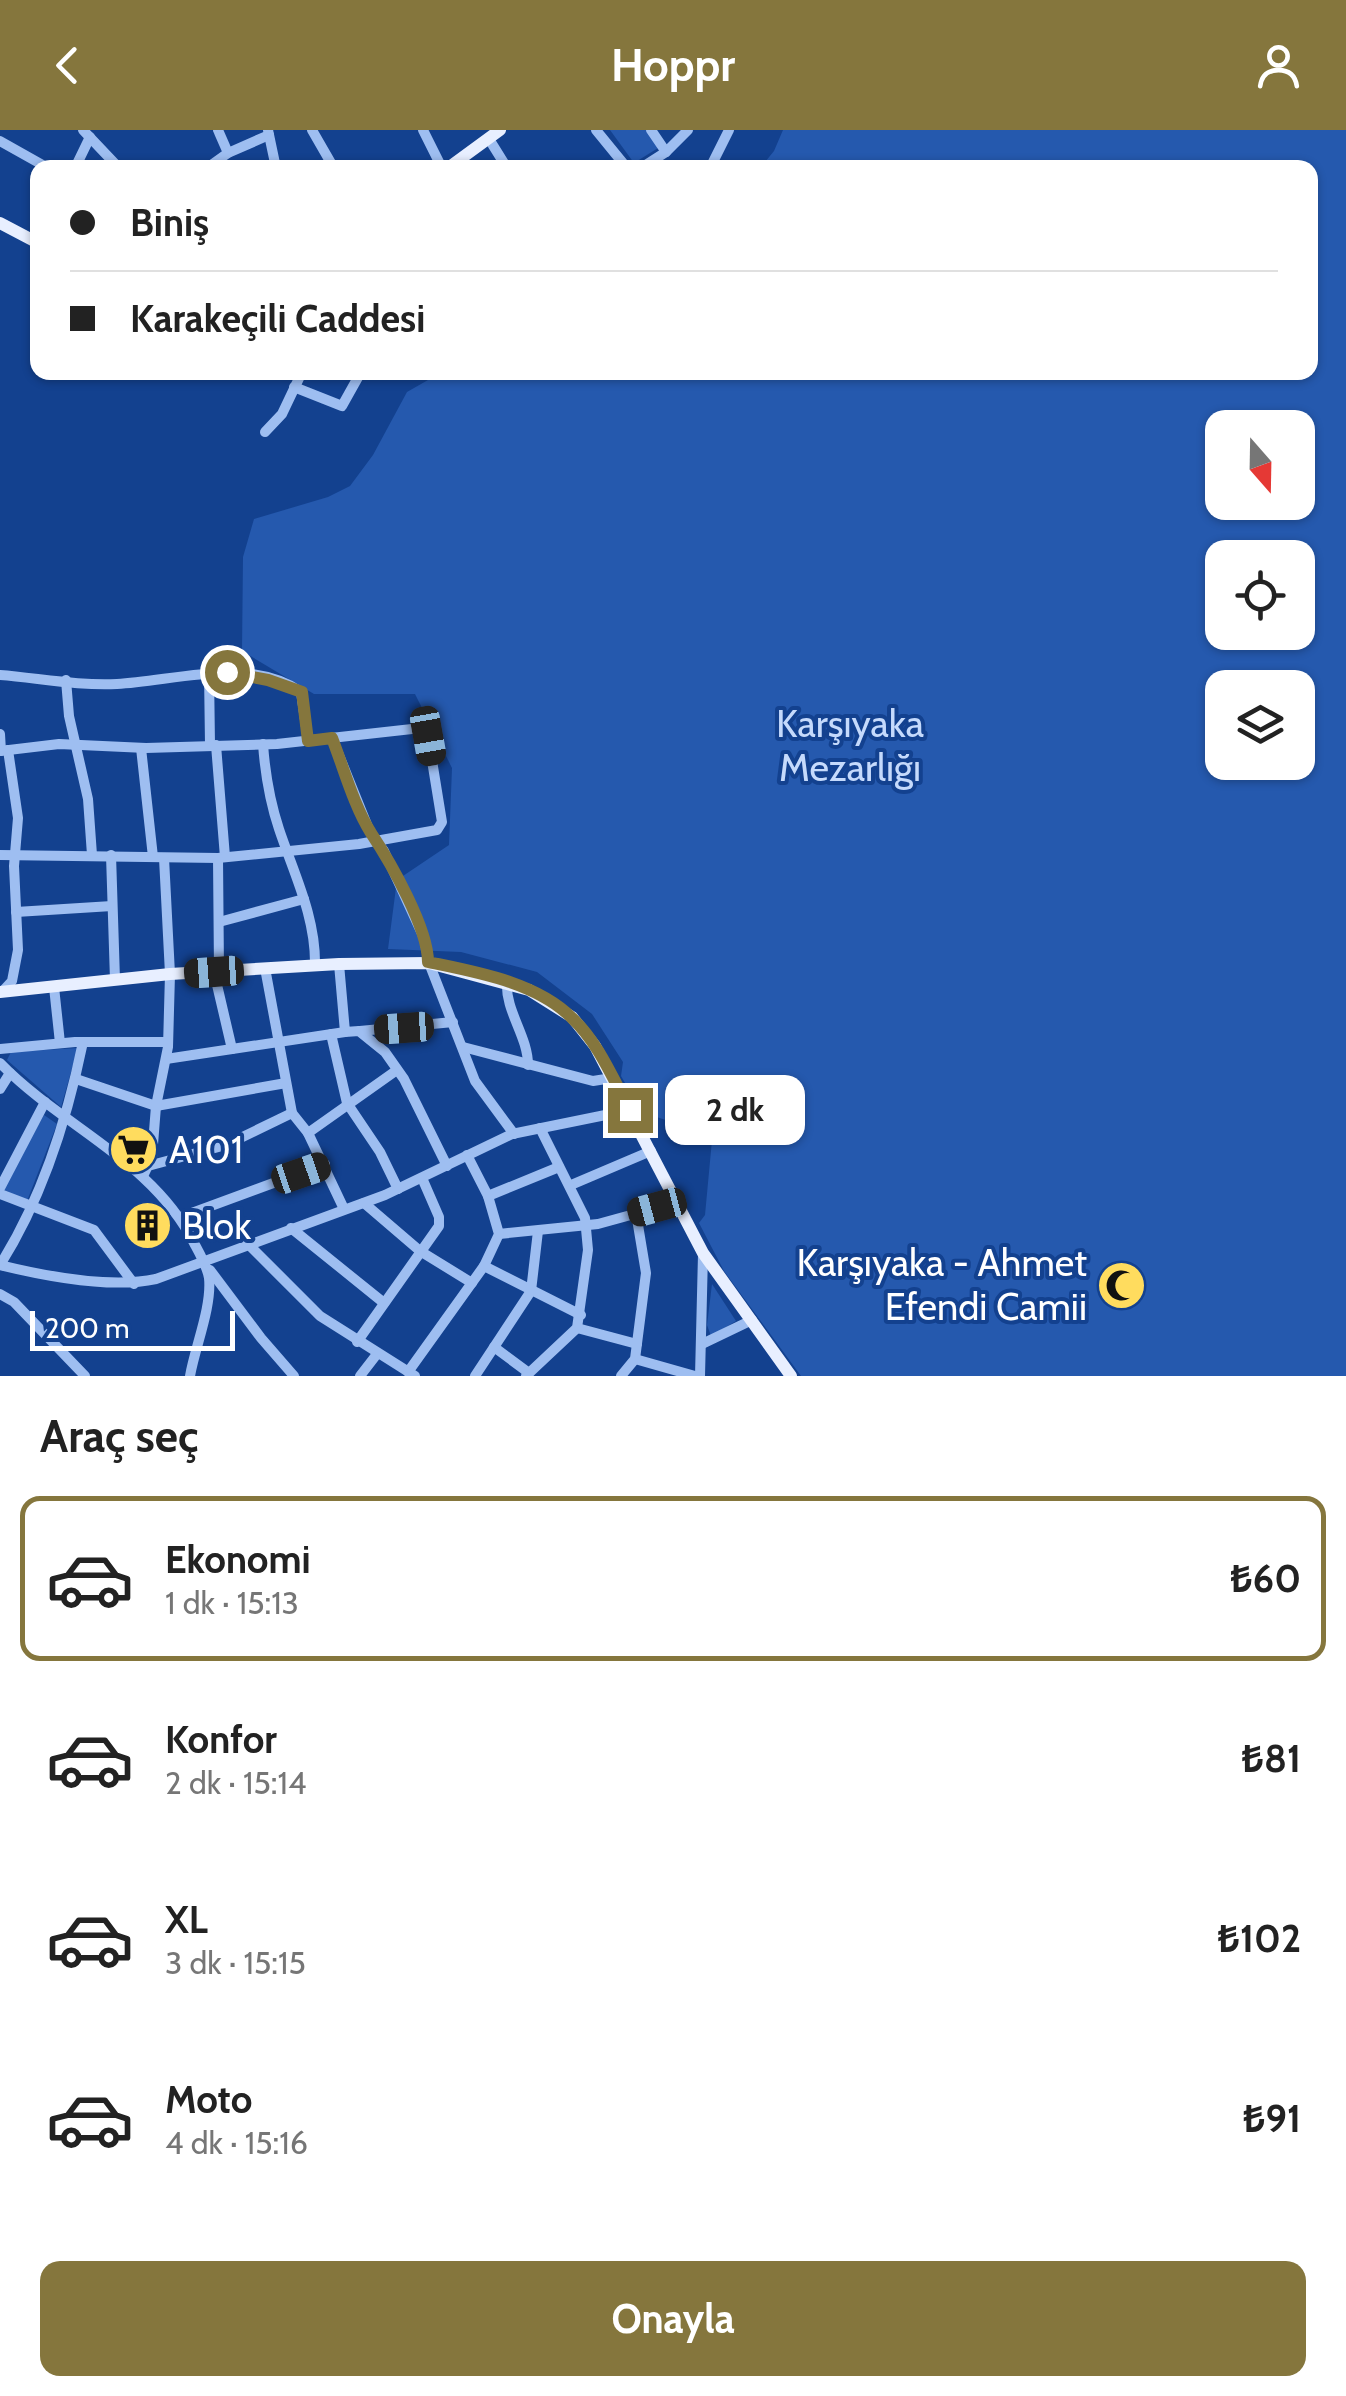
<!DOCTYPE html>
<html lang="tr">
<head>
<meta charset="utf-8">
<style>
  :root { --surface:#fff; --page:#f6f6f6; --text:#222; --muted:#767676; --line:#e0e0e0; --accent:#85763d }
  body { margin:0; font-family:Cabin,sans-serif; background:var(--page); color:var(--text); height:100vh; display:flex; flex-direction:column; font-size:38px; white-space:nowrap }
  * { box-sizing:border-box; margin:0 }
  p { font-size:32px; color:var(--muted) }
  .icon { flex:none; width:55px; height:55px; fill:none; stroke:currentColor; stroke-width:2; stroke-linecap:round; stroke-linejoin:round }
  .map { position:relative; height:1246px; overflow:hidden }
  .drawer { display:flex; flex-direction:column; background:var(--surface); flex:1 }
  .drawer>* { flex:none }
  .hud { position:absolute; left:30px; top:30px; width:1288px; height:220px; border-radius:20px; box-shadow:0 2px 8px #0004; display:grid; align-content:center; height:220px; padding:0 40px; background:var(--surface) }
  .needle { width:65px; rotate:160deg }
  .controls { position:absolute; left:1205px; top:280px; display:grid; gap:20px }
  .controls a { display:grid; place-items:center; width:110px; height:110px; border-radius:20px; background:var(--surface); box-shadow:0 2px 8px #0004; font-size:50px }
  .scale { position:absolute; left:30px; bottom:25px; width:205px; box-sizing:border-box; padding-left:10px; border:5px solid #fff; border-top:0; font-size:28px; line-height:35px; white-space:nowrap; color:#fff; -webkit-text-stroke:8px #13418f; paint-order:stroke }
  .end { position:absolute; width:45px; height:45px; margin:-22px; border:12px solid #85763d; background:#fff; box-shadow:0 0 0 5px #fff }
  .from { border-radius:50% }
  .bubble { position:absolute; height:70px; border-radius:20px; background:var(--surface); box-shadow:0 2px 8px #0004; font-size:32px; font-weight:700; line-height:70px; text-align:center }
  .car { position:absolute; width:30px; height:60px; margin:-30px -15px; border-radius:12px; box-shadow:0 0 8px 2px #0007; background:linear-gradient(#222 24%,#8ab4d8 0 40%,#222 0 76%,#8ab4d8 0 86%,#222 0) }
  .hud b { display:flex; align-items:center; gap:35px; height:95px; font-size:38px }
  .hud b+b { border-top:2px solid var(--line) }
  .hud i { width:25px; height:25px; background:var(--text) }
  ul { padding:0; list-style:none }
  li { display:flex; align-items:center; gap:30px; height:165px; margin:0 20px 15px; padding:0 20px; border:5px solid transparent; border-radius:20px }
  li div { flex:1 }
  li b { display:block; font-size:38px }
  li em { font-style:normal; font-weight:700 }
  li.selected { border-color:var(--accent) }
  li>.icon { width:90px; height:90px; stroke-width:1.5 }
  h2 { padding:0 40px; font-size:45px; line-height:120px }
  .cta { display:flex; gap:20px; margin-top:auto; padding:20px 40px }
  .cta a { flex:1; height:115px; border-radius:20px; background:var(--accent); color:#fff; font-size:40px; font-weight:700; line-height:115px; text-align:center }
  header { display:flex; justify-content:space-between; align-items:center; height:130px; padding:0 40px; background:var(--accent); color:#fff; font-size:45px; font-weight:700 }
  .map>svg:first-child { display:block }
  .green { fill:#2559ae; fill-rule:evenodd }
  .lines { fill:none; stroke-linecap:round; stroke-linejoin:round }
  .minor { stroke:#9ebef1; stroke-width:10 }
  .major { stroke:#e8efff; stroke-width:12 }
  .route { stroke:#85763d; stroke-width:12 }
  .labels { text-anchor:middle; stroke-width:8; stroke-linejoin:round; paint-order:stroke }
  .park-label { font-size:38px; fill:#c5dafc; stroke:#13418f }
  .poi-label { font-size:38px; fill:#fff; stroke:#13418f; text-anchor:start }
</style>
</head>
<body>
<header><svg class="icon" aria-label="back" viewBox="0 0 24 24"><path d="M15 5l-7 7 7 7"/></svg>Hoppr<svg class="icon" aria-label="person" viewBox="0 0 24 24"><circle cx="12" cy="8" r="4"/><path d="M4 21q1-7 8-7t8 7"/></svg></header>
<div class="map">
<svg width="1346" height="1246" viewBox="0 0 1346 1246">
  <rect width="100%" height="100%" fill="#13418f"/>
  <g class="green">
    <polygon points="610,0 646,0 658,18 634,33"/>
    <path d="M783 0H1346V1246H801L724 1141 699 1093 705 1085 712 1010 692 999 642 982 621 946 623 932 592 884 537 842 461 822 388 819 397 750 449 715 452 638 415 564H314L242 521 243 427 254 389 328 367 350 356 373 325 407 262 428 250V243L1310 242V38L761 37 774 21ZM1222 298H1298V372H1222ZM1222 428H1298V502H1222ZM1222 558H1298V632H1222Z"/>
    <polygon points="78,918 61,977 7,930 11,922"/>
    <polygon points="44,985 57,994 27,1071 2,1059"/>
    <polygon points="712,1154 736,1191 711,1206 707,1195"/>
  </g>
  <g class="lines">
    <g class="minor">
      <polyline points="83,0 119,38"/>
      <polyline points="218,0 228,23"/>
      <polyline points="268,0 276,38"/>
      <polyline points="312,0 331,33 330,38"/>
      <polyline points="423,0 442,38"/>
      <polyline points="596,0 627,38"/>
      <polyline points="651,0 666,22"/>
      <polyline points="489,9 507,38"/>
      <polyline points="0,11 48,38"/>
      <polyline points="75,38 90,7"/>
      <polyline points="207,38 228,23 269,5"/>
      <polyline points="641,38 666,22 688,0"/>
      <polyline points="710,38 729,0"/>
      <polyline points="71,245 77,242"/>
      <polyline points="294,257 342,276 361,242"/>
      <polyline points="265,302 282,284 302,242"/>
      <polyline points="209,542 210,615"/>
      <path d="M0 545C38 548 79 556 117 554 175 551 250 526 301 562L308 611"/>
      <polyline points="66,550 69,586 88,669 92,725"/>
      <polyline points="0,604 1,621"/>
      <polyline points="332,608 370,702 384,721 424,808 429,833 475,951 514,1004"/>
      <path d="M263 614C265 642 270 672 279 699 294 744 316 787 315 836"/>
      <polyline points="216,615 225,727"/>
      <polyline points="141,618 153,727"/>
      <polyline points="0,621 59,614 146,618 277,614 421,598 428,606 442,692 437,700 359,714 218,728 0,725"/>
      <polyline points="111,725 115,850"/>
      <polyline points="218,728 219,841"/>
      <polyline points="16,782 112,776"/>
      <polyline points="219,792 304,769"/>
      <polyline points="339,834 345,902 359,901 385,922 404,949 447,1036"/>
      <polyline points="265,838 292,983 308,1003 344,1079"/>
      <polyline points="214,842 232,919"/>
      <path d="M507 852C505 881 528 906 528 935"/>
      <polyline points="54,857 60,913"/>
      <polyline points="2,862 12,851 18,820 14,736 18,688 8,620"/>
      <polyline points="360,901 453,892"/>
      <polyline points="331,904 347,973 380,1022 398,1059"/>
      <polyline points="463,917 593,951 612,948"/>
      <polyline points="0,919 75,912 168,912"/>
      <polyline points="166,929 345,902"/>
      <path d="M0 933C62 997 152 1030 194 1113 200 1124 207 1136 209 1148 212 1177 195 1217 190 1246"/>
      <polyline points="76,949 156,976 286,953"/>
      <polyline points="0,959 10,943"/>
      <polyline points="308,1003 397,940"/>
      <polyline points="148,1036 226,1015 292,983"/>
      <polyline points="143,1046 152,1027 156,976 168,917 170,844 164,728"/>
      <polyline points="571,1055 651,1021"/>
      <polyline points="0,1058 45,972"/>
      <polyline points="0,1064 94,1100 134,1154"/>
      <polyline points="488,1066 559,1037"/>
      <polyline points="364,1073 420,1121 472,1153"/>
      <polyline points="181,1087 325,1034"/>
      <polyline points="291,1098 384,1173"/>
      <polyline points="499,1104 598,1094 678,1072"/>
      <polyline points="247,1113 320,1186 415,1246"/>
      <path d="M0 1135C45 1146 111 1159 156 1149L385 1065 512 1004 630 980"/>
      <path d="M0 1135C43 1067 67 990 83 912"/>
      <polyline points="484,1136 581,1185"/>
      <polyline points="210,1140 261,1208 294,1246"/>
      <polyline points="0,1164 14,1172 85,1246"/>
      <polyline points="577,1198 637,1214"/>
      <polyline points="357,1212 439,1096 439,1087 422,1048"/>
      <polyline points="702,1214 752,1190"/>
      <polyline points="494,1217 529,1243"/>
      <polyline points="635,1229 695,1246"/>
      <polyline points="408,1242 484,1136 499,1104 488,1066 467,1025"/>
      <polyline points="360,1246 377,1224"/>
      <polyline points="475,1246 531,1161 538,1101"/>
      <polyline points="526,1246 577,1198 588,1120 585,1088 540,998"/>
      <polyline points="621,1246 635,1229 646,1143 636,1083"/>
      <polyline points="700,1246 703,1124"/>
    </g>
    <g class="major">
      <polyline points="448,38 500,0"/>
      <polyline points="0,93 38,113"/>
      <polyline points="0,862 170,844 339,834 429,833 529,860 572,887 595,916 703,1123 791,1246"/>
    </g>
  </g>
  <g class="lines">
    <path class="route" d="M227 542 268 550 302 562 308 611 332 608C344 639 354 676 371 703 391 733 428 798 428 832 476 842 536 852 572 888 598 912 613 949 630 980"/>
  </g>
  <defs>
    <symbol id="supermarket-disc" viewBox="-11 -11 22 22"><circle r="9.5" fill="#ffdc5e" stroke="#13418f"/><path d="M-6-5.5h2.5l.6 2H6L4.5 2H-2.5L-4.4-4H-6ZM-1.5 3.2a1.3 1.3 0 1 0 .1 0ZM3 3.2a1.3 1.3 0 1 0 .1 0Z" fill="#111"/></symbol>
    <symbol id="building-disc" viewBox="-11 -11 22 22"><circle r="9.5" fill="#ffdc5e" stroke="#13418f"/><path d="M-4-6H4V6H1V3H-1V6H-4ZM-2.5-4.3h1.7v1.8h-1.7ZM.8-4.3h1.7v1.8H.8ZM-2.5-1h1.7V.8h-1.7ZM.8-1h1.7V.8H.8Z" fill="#111"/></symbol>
    <symbol id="mosque-disc" viewBox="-11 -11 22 22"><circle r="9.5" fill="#ffdc5e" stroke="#13418f"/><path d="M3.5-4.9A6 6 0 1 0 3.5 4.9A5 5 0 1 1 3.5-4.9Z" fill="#111"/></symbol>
  </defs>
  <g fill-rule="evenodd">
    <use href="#supermarket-disc" x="106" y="992" width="55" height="55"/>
    <use href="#building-disc" x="120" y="1068" width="55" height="55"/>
    <use href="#mosque-disc" x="1094" y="1128" width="55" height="55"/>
  </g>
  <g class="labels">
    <g class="park-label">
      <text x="850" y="607">Karşıyaka<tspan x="850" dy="44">Mezarlığı</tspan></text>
    </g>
    <g class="poi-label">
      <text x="169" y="1033">A101</text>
      <text x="182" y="1109">Blok</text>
      <text x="1087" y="1146" text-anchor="end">Karşıyaka - Ahmet<tspan x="1087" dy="44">Efendi Camii</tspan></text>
    </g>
  </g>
</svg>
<div class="controls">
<a><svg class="needle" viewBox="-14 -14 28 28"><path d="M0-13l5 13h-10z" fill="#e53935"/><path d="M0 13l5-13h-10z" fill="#767676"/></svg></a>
<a><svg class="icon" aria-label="locate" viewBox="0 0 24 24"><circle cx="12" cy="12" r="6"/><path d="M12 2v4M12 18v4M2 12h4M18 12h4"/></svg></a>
<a><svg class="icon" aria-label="layers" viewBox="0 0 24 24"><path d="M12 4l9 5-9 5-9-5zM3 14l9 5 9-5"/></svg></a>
</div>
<div class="scale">200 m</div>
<i class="end from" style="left:227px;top:542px"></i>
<i class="end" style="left:630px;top:980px"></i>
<div class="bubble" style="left:665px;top:945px;width:140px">2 dk</div>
<i class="car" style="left:428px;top:606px;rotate:170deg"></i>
<i class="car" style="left:214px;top:842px;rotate:266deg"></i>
<i class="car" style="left:404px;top:898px;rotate:266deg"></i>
<i class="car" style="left:301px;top:1043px;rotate:71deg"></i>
<i class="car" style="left:657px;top:1077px;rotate:255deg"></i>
<div class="hud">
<b><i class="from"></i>Biniş</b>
<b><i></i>Karakeçili Caddesi</b>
</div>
</div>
<section class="drawer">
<h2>Araç seç</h2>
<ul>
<li class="selected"><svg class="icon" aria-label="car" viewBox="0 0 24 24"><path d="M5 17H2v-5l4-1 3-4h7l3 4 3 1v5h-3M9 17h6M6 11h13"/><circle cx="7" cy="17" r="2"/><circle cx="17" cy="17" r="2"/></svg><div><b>Ekonomi</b><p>1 dk · 15:13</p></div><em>₺60</em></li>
<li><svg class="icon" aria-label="car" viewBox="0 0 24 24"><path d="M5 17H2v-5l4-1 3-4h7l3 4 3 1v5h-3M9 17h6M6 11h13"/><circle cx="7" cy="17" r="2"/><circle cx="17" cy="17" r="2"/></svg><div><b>Konfor</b><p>2 dk · 15:14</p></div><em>₺81</em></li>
<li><svg class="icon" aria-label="car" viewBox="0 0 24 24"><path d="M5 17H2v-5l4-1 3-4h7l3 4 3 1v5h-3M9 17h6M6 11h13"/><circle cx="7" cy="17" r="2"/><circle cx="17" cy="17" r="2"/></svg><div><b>XL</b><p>3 dk · 15:15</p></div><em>₺102</em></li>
<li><svg class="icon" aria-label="car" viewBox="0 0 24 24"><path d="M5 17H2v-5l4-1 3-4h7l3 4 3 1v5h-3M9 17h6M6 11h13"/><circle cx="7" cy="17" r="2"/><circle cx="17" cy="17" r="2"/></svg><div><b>Moto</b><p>4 dk · 15:16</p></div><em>₺91</em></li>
</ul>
<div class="cta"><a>Onayla</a></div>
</section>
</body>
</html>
